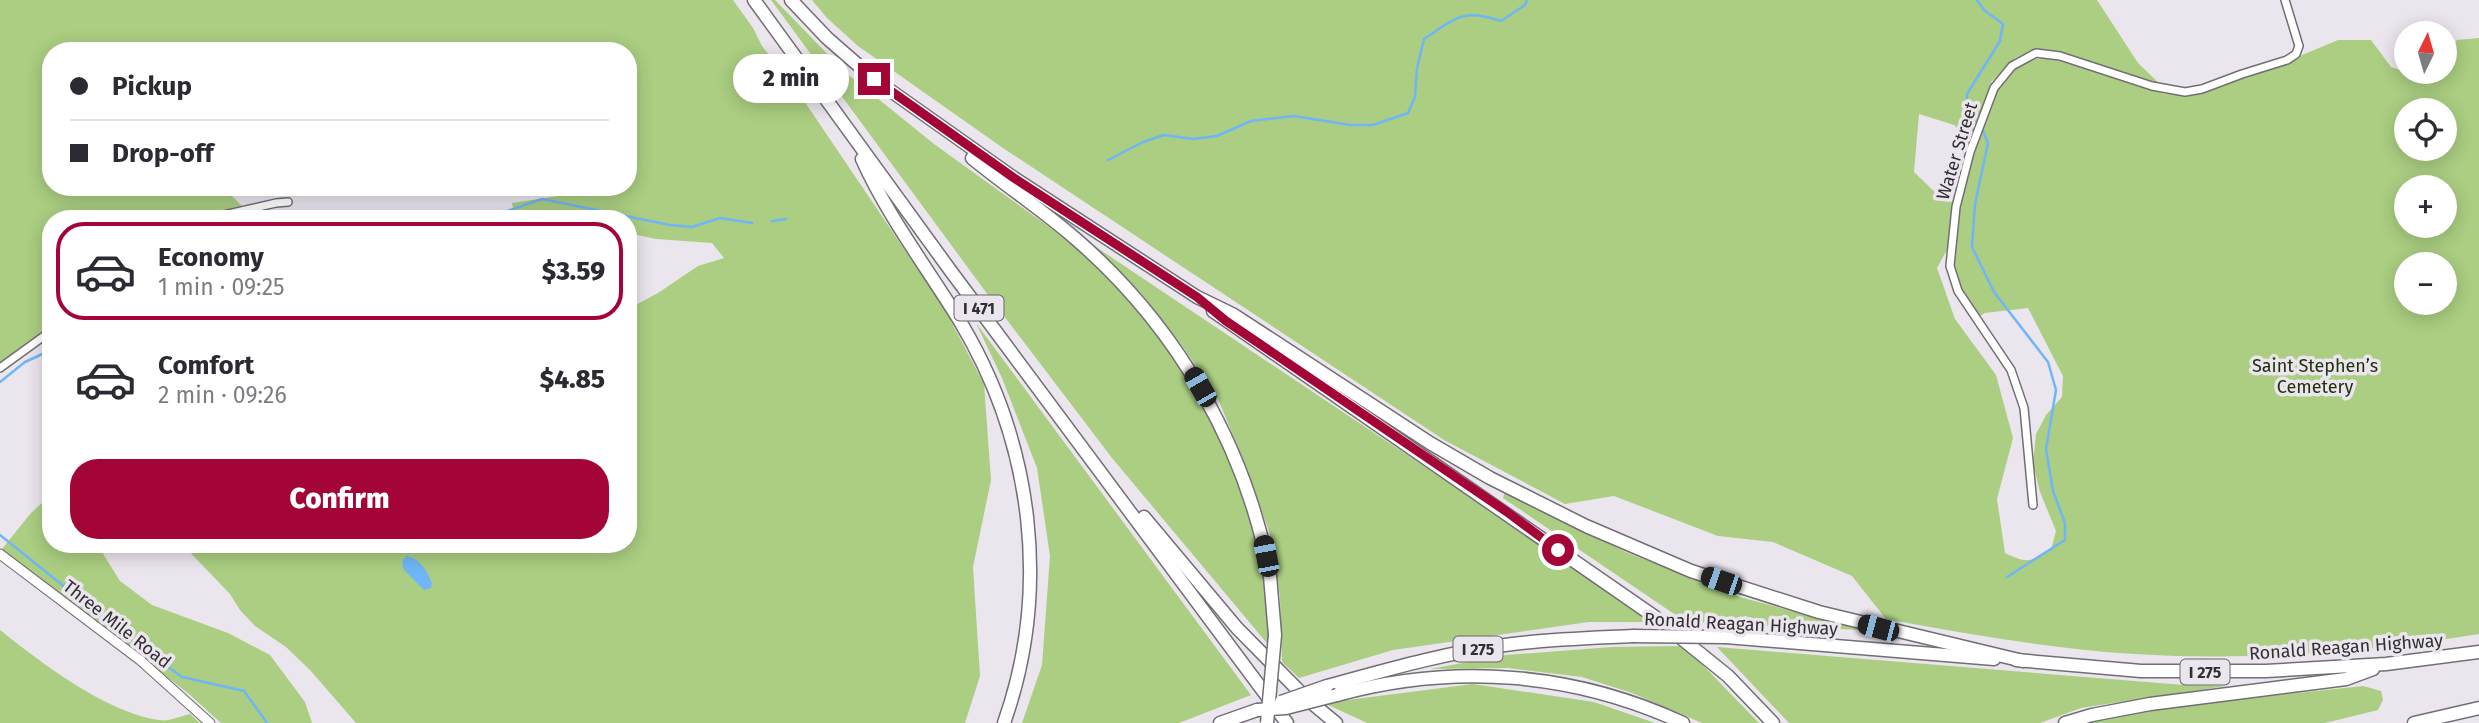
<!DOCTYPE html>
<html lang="en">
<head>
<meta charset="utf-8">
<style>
  :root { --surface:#fff; --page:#f2f2f3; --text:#2b2b33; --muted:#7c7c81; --line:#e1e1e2; --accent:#a30537 }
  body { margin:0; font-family:"Fira Sans",sans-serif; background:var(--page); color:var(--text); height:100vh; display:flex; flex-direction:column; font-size:26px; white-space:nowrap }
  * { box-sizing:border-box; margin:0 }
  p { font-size:23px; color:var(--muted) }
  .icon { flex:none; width:38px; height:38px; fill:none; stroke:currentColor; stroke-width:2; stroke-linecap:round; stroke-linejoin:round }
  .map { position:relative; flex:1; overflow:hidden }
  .panel { position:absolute; left:42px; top:210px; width:595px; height:343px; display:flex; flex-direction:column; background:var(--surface); border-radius:28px; box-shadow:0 4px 18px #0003 }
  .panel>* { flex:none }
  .banner { position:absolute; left:42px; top:42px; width:595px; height:154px; border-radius:28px; box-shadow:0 4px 18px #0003; display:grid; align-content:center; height:154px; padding:0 28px; background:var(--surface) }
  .needle { width:46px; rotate:5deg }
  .controls { position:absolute; left:2394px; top:21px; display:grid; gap:14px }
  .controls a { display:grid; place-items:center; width:63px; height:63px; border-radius:50%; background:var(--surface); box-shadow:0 4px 18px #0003; font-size:35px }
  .end { position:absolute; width:32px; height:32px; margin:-16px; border:9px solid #a30537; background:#fff; box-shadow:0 0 0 4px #fff }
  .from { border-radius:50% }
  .bubble { position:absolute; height:49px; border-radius:24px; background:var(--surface); box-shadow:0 4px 18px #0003; font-size:23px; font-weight:800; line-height:49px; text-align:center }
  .car { position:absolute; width:21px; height:42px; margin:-21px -10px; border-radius:9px; box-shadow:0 0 5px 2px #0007; background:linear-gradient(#222 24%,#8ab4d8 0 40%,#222 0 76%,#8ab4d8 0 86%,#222 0) }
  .banner b { display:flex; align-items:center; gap:24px; height:66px; font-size:26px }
  .banner b+b { border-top:2px solid var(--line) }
  .banner i { width:18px; height:18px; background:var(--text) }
  ul { padding:12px 0 0; list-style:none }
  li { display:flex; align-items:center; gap:21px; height:98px; margin:0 14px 10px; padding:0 14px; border:4px solid transparent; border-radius:28px }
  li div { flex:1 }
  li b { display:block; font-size:26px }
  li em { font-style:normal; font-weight:800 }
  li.current { border-color:var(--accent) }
  li>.icon { width:63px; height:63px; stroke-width:1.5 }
  .button { display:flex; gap:14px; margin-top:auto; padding:14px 28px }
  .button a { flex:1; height:80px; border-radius:28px; background:var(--accent); color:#fff; font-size:28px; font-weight:800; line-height:80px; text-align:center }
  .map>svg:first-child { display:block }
  .green { fill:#abce82; fill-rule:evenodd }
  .water { fill:#70b5f7 }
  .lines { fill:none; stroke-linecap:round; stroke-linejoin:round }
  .stream { stroke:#70b5f7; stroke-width:2.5 }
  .minor-casing { stroke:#736e75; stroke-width:10 }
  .tertiary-casing { stroke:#736e75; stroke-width:11 }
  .motorway-casing { stroke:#736e75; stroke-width:15 }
  .minor { stroke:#fff; stroke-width:7 }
  .tertiary { stroke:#fff; stroke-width:9 }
  .motorway { stroke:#fff; stroke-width:12 }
  .motorway-bridge-casing { stroke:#736e75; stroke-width:15; stroke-linecap:butt }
  .motorway-bridge { stroke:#fff; stroke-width:12 }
  .route { stroke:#a30537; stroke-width:9 }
  .labels { text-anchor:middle; stroke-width:7; stroke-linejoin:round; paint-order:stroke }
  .shield { fill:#ebe5ed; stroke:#6a666b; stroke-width:2 }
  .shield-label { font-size:16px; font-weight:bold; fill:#323033 }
  .street-label { font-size:18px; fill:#323033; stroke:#ebe5ed }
  .park-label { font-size:18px; fill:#21300d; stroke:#ebe5ed }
</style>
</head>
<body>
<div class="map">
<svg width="2479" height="723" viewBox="0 0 2479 723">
  <rect width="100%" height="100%" fill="#ebe5ed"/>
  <g class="green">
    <polygon points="0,0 733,0 753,28 762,46 796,89 944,308 984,384 991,480 973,567 980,676 965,723 356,723 310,670 286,647 255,626 240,610 230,594 182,544 628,544 628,309 658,293 698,266 724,258 712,243 656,239 628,233 628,219 515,219 512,203 578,193 579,187 628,187 628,51 51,51 51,187 204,187 204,191 232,196 242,206 197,219 51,219 51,326 0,362"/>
    <polygon points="771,0 775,0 845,72 934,144 1070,242 1130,300 1189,377 1226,447 1255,530 1265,576 1271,648 1112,458 988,295"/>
    <path d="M812 0H2097L2138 63 2162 86 2085 63 2056 51 2034 49 2015 58 1992 81 1970 140 1954 125 1919 114 1914 172 1942 199 1955 203 1948 248 1937 268 1955 319 1996 375 2013 438 1997 499 2005 553C2026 563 2031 563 2051 550L2056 531 2040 492 2033 464 2036 434 2046 415 2062 397 2063 376 2028 308 1985 313 1978 317C1969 303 1956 287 1954 269 1951 226 1982 86 2021 63 2031 58 2043 58 2053 59L2165 94 2189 95 2295 58 2338 40H2371L2391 67 2423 78 2433 72H2445V60L2457 40 2479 38V634C2365 653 2249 661 2134 654 2051 649 1968 634 1886 619L1852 576 1773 542 1718 536 1614 496 1565 504 1444 440 1003 148 858 46 827 18ZM2406 110H2445V149H2406ZM2406 187H2445V226H2406ZM2406 264H2445V303H2406Z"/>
    <polygon points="1090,243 1458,489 1650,622 1589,622 1393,650 1299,678 1282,662 1280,597 1271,537 1245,464 1218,399 1183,347 1141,293"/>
    <polygon points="976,323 1251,695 1179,723 1022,723 1042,665 1050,556 1037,468 1002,378"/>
    <polygon points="1505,492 1628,553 1740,597 1862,630 1686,622 1503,498"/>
    <polygon points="43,502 51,507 51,544 97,544 120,581 152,605 228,633 270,655 305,702 312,723 221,723 189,694 2,549 31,513"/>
    <path d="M0 630C40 662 107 713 159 720 168 722 181 716 190 714L200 723H0Z"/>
    <polygon points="1680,646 1690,652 1759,723 1702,723 1632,693 1582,677 1508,668 1430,669 1506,655 1612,647"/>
    <polygon points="1717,647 2184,685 2226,686 2081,708 2040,723 1789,723"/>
    <polygon points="1473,684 1594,702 1655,723 1367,723 1324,703"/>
    <polygon points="2363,686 2381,691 2383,700 2378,710 2325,723 2085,723 2164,707"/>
  </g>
  <path class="water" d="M406 556C419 557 428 572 432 584L431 588 424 590 404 570 402 562Z"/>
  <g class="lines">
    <g class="stream">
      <polyline points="1973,123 1967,108 1967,94 2000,41 2003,24 1984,10 1977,0"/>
      <polyline points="1983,131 1988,143 1975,204 1972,247 1994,292 2048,362 2056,390 2046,449 2053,491 2065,523 2065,540 2007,577"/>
      <path d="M1108 160 1143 142 1164 135 1193 139 1217 136 1251 121 1294 116 1350 125H1373L1408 113 1415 97 1417 68 1424 39C1456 18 1462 8 1501 21L1525 5 1527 0"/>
      <polyline points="484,219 542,199 670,225 692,227 720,218 752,223"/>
      <polyline points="772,221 786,219"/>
      <polyline points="0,382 25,362 51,350"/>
      <polyline points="0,535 123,634 182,677 244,691 267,723"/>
    </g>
    <defs>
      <g id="minor">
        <polyline points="206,219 276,203 288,202"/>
        <polyline points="0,368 51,331"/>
        <polyline points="2033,505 2024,408 2011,370 1958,291 1950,266 1956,207 1970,152 1994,88 2012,66 2036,53 2060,56 2152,86 2185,92 2202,89 2242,74 2287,60 2296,54 2299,46 2285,0"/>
      </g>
      <polyline id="tertiary" points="0,554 140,660 210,723"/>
      <g id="motorway">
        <polyline points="754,0 950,270 1287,723"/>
        <polyline points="791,0 827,38 874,79 1014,178 1197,297 1234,315 1430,443 1490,478 1586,526 1691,571 1819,612 2023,661"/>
        <path d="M972 158C1006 186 1044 211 1077 240 1177 327 1246 446 1270 576"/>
        <path d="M862 159C888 217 928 269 961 323 1033 444 1051 590 1004 723"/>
        <polyline points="1213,311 1655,617 1728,676 1773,723"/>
        <polyline points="1144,517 1237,628 1307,699 1336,723"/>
        <polyline points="1726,637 1994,659"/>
        <polyline points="2016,660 2141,671 2266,671 2386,664 2479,652"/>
        <path d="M1327 686C1386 670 1444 653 1505 645 1547 639 1591 638 1633 636"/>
        <path d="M1337 695C1454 663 1573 672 1683 723"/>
        <polyline points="1220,723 1257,710"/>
        <polyline points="2065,723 2092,715 2150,704 2346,679 2373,669"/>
        <polyline points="2414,723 2479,708"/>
      </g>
    </defs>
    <use href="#minor" class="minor-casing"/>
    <use href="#tertiary" class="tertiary-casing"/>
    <use href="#motorway" class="motorway-casing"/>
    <use href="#minor" class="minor"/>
    <use href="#tertiary" class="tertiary"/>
    <use href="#motorway" class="motorway"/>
    <defs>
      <g id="motorway-bridge">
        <polyline points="1633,636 1726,637"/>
        <polyline points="1281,702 1327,686"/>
        <polyline points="1257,710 1286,708 1337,695"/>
        <polyline points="1267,723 1275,635 1270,576"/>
      </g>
    </defs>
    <use href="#motorway-bridge" class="motorway-bridge-casing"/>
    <use href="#motorway-bridge" class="motorway-bridge"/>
  </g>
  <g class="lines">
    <polyline class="route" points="874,79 1014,178 1197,297 1226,321 1507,512 1558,550"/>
  </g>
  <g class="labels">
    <g class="shield">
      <rect x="954.5" y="295.5" width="49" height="25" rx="5"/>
      <rect x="1453.5" y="636.5" width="49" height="25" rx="5"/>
      <rect x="2180.5" y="659.5" width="49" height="25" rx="5"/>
    </g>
    <g class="shield-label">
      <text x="979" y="314">I 471</text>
      <text x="1478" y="655">I 275</text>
      <text x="2205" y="678">I 275</text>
    </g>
    <g class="street-label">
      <text transform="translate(1957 151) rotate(-73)" y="6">Water Street</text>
      <text transform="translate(117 624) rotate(38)" y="6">Three Mile Road</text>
      <text transform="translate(1741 624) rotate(3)" y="6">Ronald Reagan Highway</text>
      <text transform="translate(2346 647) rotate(-4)" y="6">Ronald Reagan Highway</text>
    </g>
    <g class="park-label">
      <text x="2315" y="372">Saint Stephen’s<tspan x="2315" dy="21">Cemetery</tspan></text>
    </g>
  </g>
</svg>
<div class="controls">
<a><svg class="needle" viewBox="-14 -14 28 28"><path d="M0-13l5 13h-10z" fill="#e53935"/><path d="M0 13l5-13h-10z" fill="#7c7c81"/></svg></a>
<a><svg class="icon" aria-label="locate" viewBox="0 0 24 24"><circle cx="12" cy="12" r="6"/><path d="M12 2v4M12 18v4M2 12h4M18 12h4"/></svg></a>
<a>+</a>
<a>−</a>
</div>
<i class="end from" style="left:1558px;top:550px"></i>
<i class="end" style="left:874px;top:79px"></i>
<div class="bubble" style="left:733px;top:54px;width:116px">2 min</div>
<i class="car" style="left:1200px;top:387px;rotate:330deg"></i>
<i class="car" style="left:1266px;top:556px;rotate:349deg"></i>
<i class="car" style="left:1721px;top:581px;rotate:289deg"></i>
<i class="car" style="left:1878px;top:628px;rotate:285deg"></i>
<div class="banner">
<b><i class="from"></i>Pickup</b>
<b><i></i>Drop-off</b>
</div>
<section class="panel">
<ul>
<li class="current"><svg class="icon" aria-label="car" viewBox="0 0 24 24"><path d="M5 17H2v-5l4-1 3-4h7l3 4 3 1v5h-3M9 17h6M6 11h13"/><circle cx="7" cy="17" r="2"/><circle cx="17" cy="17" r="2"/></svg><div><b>Economy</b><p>1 min · 09:25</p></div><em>$3.59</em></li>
<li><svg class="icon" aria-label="car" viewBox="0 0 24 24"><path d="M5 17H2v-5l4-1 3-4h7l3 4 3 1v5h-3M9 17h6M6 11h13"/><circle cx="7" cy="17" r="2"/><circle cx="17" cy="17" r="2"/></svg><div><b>Comfort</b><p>2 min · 09:26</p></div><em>$4.85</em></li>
</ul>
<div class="button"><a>Confirm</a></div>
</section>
</div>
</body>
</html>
